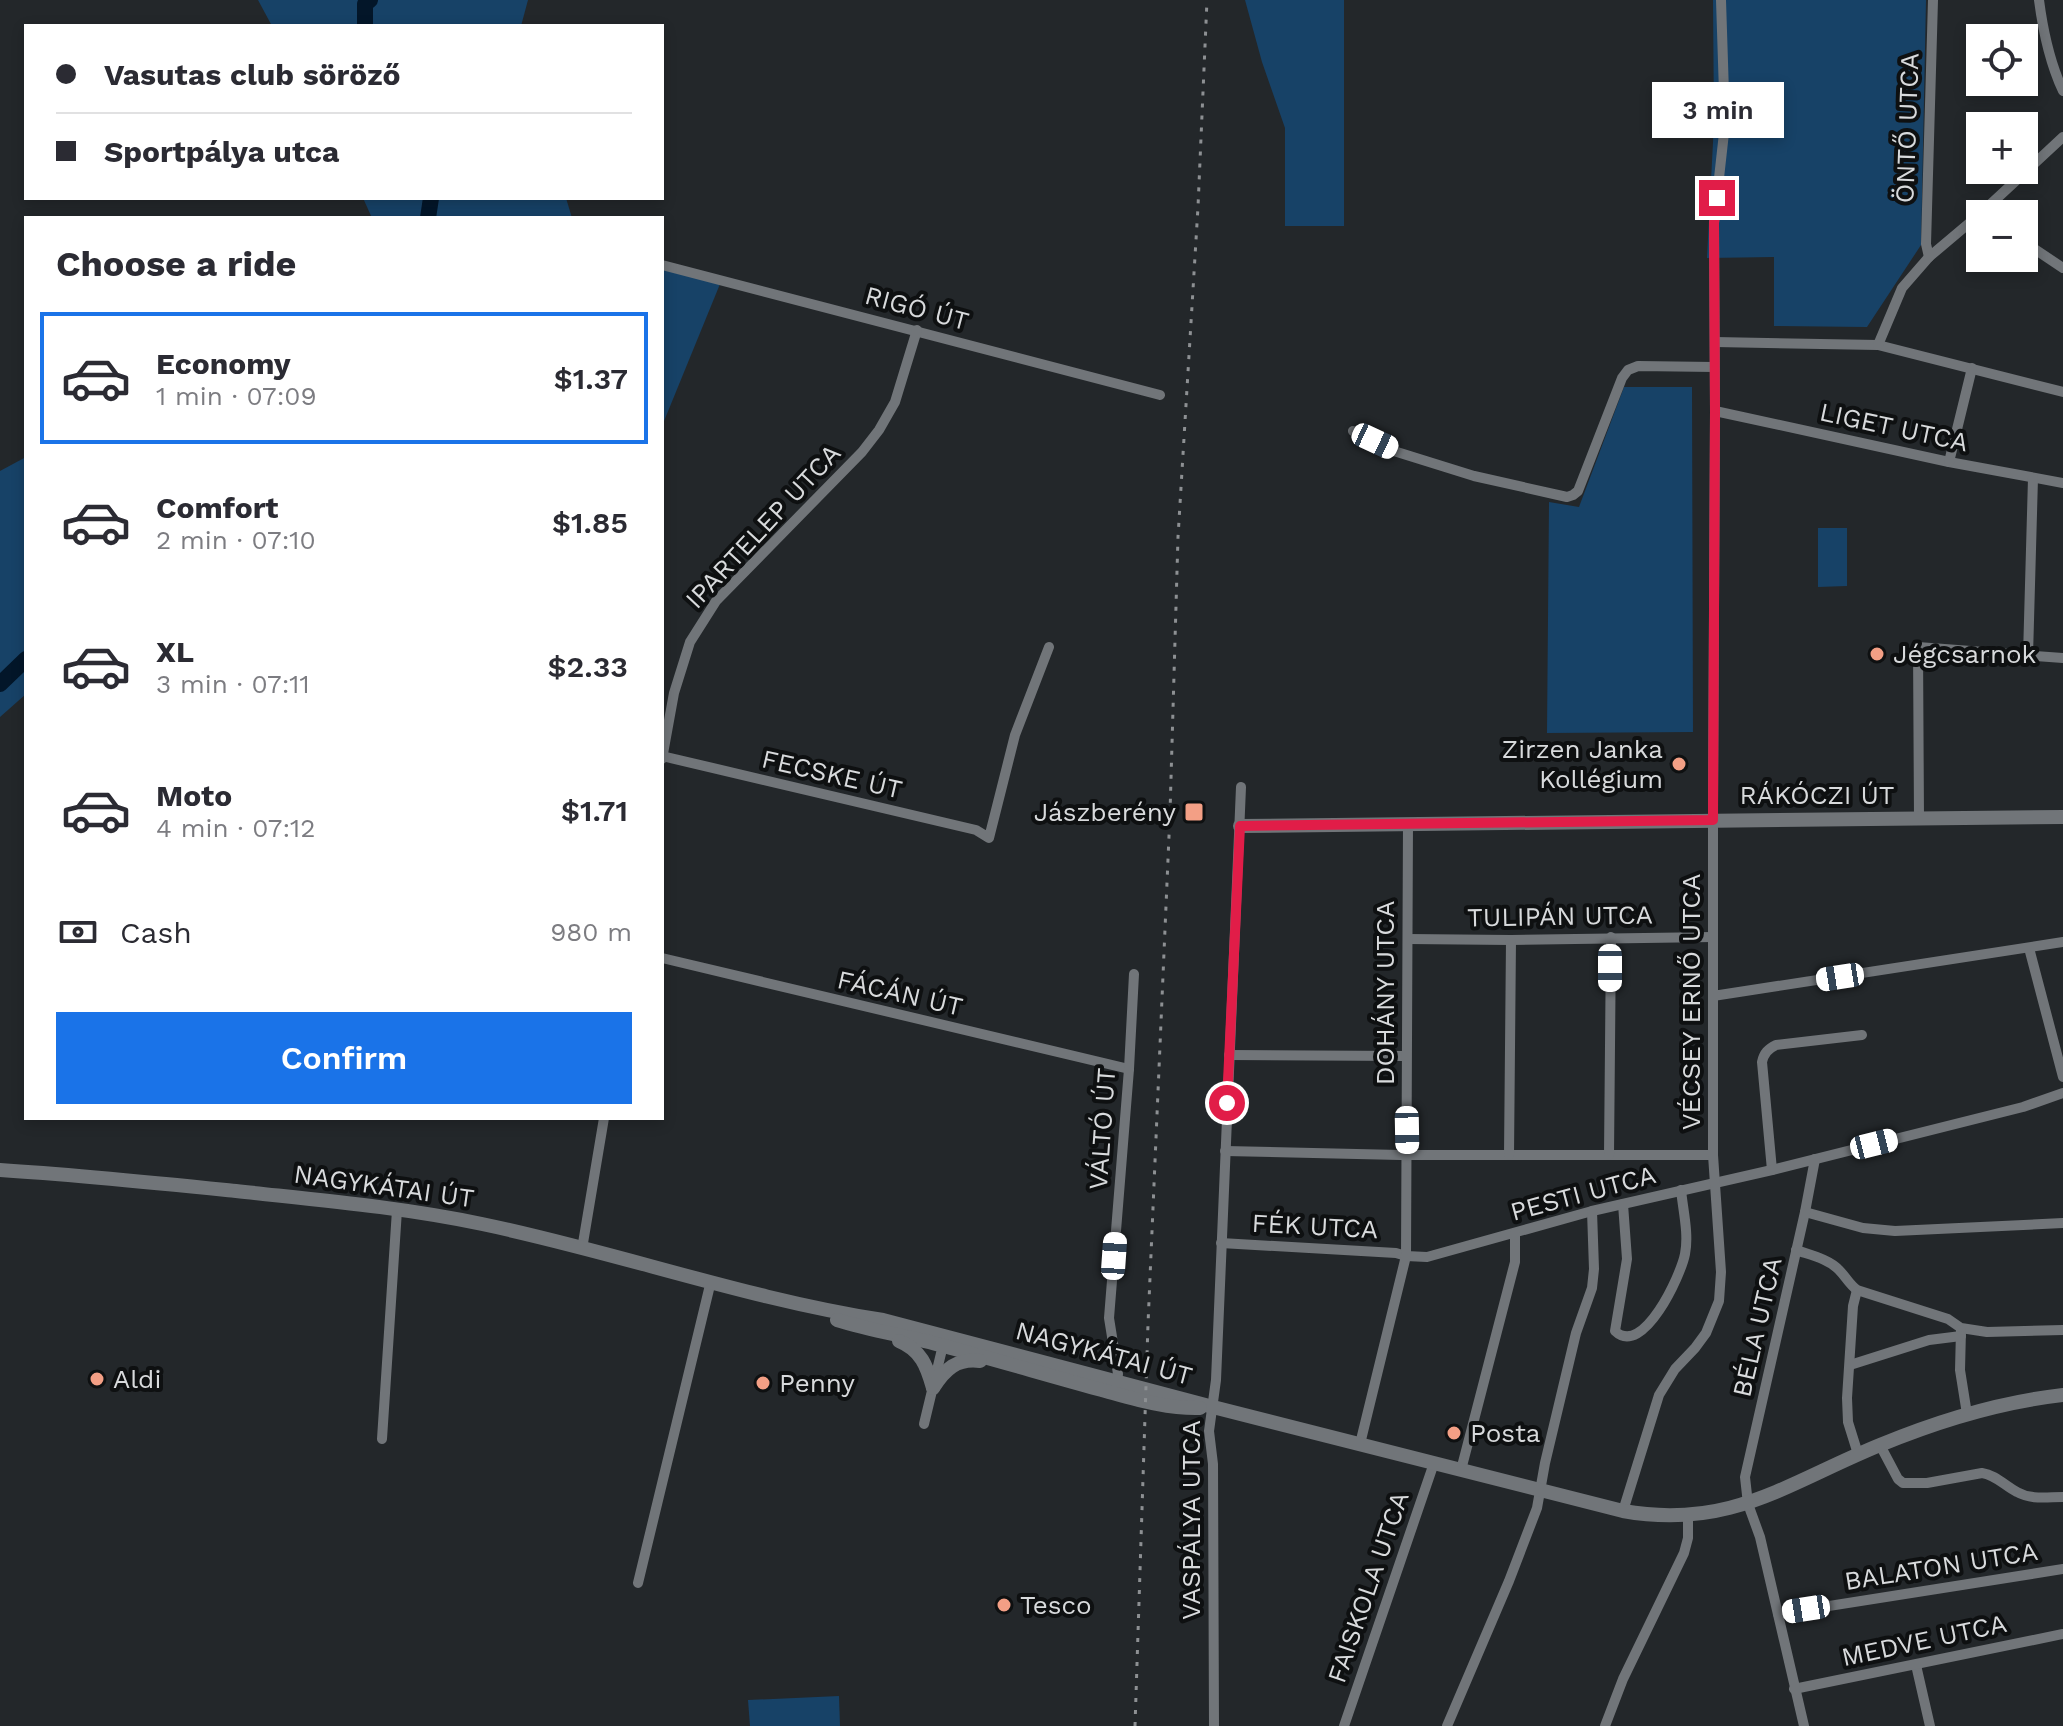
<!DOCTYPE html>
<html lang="en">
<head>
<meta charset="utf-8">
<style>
  :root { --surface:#fff; --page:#f2f2f3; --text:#2b2b33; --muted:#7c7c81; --line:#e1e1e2; --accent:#1a73e8 }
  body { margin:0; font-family:"Work Sans",sans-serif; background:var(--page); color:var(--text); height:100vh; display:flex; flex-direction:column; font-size:30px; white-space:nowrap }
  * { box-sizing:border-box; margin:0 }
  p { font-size:26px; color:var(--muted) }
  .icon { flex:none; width:44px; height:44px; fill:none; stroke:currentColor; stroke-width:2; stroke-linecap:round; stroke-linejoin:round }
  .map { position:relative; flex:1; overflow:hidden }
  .drawer { position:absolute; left:24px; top:216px; width:640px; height:904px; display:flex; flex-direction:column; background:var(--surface); border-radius:0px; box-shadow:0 4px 12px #0003 }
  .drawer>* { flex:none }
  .top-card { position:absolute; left:24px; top:24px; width:640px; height:176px; border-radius:0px; box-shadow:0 4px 12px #0003; display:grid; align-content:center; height:176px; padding:0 32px; background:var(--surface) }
  .tools { position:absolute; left:1966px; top:24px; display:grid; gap:16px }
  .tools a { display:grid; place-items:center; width:72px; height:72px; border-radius:0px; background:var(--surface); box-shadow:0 4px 12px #0003; font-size:40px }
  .end { position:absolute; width:36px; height:36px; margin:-18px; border:10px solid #e11d48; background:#fff; box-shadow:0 0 0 4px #fff }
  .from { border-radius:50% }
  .bubble { position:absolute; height:56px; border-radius:0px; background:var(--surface); box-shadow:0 4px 12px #0003; font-size:26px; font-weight:600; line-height:56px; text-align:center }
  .car { position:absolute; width:24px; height:48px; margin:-24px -12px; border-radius:10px; box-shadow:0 0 6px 2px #0007; background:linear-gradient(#fff 24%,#345 0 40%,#fff 0 76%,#345 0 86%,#fff 0) }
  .top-card b { display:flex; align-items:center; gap:28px; height:76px; font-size:30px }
  .top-card b+b { border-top:2px solid var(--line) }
  .top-card i { width:20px; height:20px; background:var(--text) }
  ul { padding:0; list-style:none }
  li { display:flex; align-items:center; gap:24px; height:132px; margin:0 16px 12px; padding:0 16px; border:4px solid transparent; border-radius:0px }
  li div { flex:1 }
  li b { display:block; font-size:30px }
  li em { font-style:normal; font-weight:600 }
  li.current { border-color:var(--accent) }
  li>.icon { width:72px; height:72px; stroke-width:1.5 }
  h2 { padding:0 32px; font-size:36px; line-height:96px }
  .pay { display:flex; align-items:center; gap:20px; height:88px; padding:0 32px; font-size:30px }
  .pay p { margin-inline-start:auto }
  .cta { display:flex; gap:16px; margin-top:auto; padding:16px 32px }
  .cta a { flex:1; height:92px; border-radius:0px; background:var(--accent); color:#fff; font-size:32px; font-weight:600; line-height:92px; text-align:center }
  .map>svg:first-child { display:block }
  .green { fill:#174267 }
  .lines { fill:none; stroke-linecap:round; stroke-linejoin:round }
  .river { stroke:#031629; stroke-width:16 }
  .street { stroke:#717579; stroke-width:10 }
  .secondary { stroke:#717579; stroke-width:14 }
  .rail { stroke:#8d9093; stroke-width:3; stroke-dasharray:4 8; stroke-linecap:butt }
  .route { stroke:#e11d48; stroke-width:10 }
  .poi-dot { fill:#f39f85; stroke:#0e1011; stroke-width:3 }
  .labels { text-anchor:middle; stroke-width:8; stroke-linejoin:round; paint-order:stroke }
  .street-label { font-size:26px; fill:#d8dadc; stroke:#0e1011 }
  .poi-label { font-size:26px; fill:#d8dadc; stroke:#0e1011; text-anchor:start }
</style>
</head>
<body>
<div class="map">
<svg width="2063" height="1726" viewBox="0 0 2063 1726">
  <rect width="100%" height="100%" fill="#23272a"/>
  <g class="green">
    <polygon points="258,0 528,0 521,26 272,26"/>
    <polygon points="1245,0 1344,0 1344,226 1285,226 1285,128 1262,62"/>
    <polygon points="1713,0 1926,0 1921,245 1867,327 1774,326 1774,257 1707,258 1714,123"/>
    <polygon points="363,198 566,198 572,218 372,218"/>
    <polygon points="662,267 720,284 662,426"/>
    <polygon points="1624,387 1692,387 1693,732 1547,733 1549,502 1579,507"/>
    <polygon points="26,457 26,694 0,717 0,471"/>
    <polygon points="1818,528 1847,528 1847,586 1818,587"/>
    <polygon points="839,1696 840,1726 750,1726 748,1700"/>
  </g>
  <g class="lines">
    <g class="river">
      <polyline points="365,26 365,4 370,0"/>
      <polyline points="428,218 431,198"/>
      <polyline points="0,684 26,659"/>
    </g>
    <g class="street">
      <path d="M2039 0C2043 31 2050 63 2063 91"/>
      <polyline points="1980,214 2063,137"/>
      <polyline points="2024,242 2063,268"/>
      <polyline points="1929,257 1926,244 1933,0"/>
      <polyline points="662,265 1160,395"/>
      <polyline points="1715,342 1878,345 2063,392"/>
      <polyline points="1878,345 1902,288 1929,257 1980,214"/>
      <polyline points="1715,411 1949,462 2063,483"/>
      <polyline points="1353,431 1397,452 1474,476 1567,497 1573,495 1578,491 1622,378 1628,370 1638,366 1714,367"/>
      <polyline points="1949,462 1972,368"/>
      <polyline points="2028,656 2033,478"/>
      <polyline points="662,756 976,830 989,838 1015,735 1049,647"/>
      <polyline points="662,759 674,693 690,642 716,601 862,452 879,430 895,402 917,330"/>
      <polyline points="1919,819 1918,647 2063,658"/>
      <polyline points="1408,939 1511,940 1713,937"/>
      <polyline points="2029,948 2063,1077"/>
      <polyline points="662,958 1129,1069"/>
      <polyline points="1713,996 2063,942"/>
      <polyline points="1229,1055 1406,1056"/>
      <polyline points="1225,1151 1400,1155 1713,1155"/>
      <polyline points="1509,1155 1511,940"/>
      <polyline points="1609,1155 1611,937"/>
      <path d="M1772 1170 1762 1062C1764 1053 1768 1049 1776 1045L1862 1035"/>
      <path d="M1623 1204 1627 1259 1615 1331C1643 1358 1681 1275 1685 1254 1689 1234 1683 1210 1681 1190"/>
      <polyline points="1805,1212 1863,1228 1895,1231 2063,1223"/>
      <polyline points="1221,1243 1396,1253 1406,1256 1427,1257 1592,1211 1772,1170 2023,1107 2063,1093"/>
      <polyline points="582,1249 604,1118"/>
      <path d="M1796 1250C1810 1255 1829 1259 1839 1270 1846 1277 1849 1284 1857 1290L1948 1319 1961 1328 1987 1332 2063 1330"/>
      <polyline points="1857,1290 1853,1306 1847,1398 1848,1422 1858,1454"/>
      <polyline points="1961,1330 1960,1370 1967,1414"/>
      <polyline points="1850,1365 1929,1340 1961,1336"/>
      <polyline points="1117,1382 1118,1374 1109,1318 1129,1069 1134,974"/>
      <polyline points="924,1424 944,1341"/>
      <polyline points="382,1439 397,1210"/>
      <polyline points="1360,1444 1406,1256 1408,824"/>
      <path d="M1880 1445 1898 1479 1903 1483H1927L1982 1473C1996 1475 2005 1486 2017 1492 2031 1500 2047 1497 2063 1497"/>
      <polyline points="1461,1470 1515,1262 1515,1233"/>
      <polyline points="1623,1511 1659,1395 1675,1369 1695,1348 1706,1333 1719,1301 1721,1272 1713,1155 1713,805 1715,411 1714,223 1725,124 1721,0"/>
      <polyline points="638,1583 711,1281"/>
      <polyline points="1778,1614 2063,1569"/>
      <polyline points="1916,1665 1930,1726"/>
      <polyline points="1794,1689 2063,1634"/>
      <polyline points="1214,1726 1213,1464 1209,1431 1216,1380 1241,787"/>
      <polyline points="1344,1726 1434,1463"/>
      <polyline points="1447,1726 1509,1581 1537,1508 1545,1463 1576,1333 1592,1288 1594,1269 1592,1211"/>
      <polyline points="1605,1726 1623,1679 1684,1553 1688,1538 1688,1516"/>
      <polyline points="1804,1726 1760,1537 1748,1504 1745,1477 1805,1212 1815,1159"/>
    </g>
    <g class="secondary">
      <polyline points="1240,826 2063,817"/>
      <path d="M0 1170C79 1175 157 1183 236 1191 318 1200 401 1207 482 1224 617 1252 747 1299 883 1320L1213 1407 1623 1511C1730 1530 1787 1483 1880 1445 1938 1421 2000 1402 2063 1395"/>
      <path d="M837 1320C872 1331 908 1336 944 1346 996 1360 1047 1375 1098 1389 1132 1398 1165 1409 1200 1408"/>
      <path d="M899 1341C921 1350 927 1366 933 1388"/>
      <path d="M933 1388C945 1369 957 1358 980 1361"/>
    </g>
    <polyline class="rail" points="1135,1726 1148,1324 1170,813 1178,537 1198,207 1207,0"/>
  </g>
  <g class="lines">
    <polyline class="route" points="1227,1103 1240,826 1713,820 1715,411 1714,223 1717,198"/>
  </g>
  <g class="poi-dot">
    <circle cx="1877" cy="654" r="8"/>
    <circle cx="1679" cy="764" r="8"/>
    <rect x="1184" y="802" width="20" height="20" rx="4"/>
    <circle cx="97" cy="1379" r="8"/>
    <circle cx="763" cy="1383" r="8"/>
    <circle cx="1454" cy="1433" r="8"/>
    <circle cx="1004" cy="1605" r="8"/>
  </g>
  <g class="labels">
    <g class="street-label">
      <text transform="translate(1907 128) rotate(-88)" y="9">ÖNTŐ UTCA</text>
      <text transform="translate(917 308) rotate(15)" y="9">RIGÓ ÚT</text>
      <text transform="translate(1894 427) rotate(12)" y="9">LIGET UTCA</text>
      <text transform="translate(763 526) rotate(-47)" y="9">IPARTELEP UTCA</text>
      <text transform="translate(832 774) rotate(13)" y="9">FECSKE ÚT</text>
      <text x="1817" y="804">RÁKÓCZI ÚT</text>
      <text transform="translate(1560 916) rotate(-1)" y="9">TULIPÁN UTCA</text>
      <text transform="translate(900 993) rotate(13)" y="9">FÁCÁN ÚT</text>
      <text transform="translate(1385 993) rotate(-90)" y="9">DOHÁNY UTCA</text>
      <text transform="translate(1691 1002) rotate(-90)" y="9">VÉCSEY ERNŐ UTCA</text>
      <text transform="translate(1102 1129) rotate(-86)" y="9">VÁLTÓ ÚT</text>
      <text transform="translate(384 1186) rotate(8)" y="9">NAGYKÁTAI ÚT</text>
      <text transform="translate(1583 1193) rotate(-15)" y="9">PESTI UTCA</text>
      <text transform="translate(1315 1226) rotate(3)" y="9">FÉK UTCA</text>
      <text transform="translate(1757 1327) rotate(-77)" y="9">BÉLA UTCA</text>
      <text transform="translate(1104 1353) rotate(15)" y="9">NAGYKÁTAI ÚT</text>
      <text transform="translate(1191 1520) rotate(-90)" y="9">VASPÁLYA UTCA</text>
      <text transform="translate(1941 1566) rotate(-9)" y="9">BALATON UTCA</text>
      <text transform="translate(1368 1587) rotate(-71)" y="9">FAISKOLA UTCA</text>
      <text transform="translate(1924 1640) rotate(-12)" y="9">MEDVE UTCA</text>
    </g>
    <g class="poi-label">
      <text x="1893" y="663">Jégcsarnok</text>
      <text x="1663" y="758" text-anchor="end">Zirzen Janka<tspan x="1663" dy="30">Kollégium</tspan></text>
      <text x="1176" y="821" text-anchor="end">Jászberény</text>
      <text x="113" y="1388">Aldi</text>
      <text x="779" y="1392">Penny</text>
      <text x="1470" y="1442">Posta</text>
      <text x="1020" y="1614">Tesco</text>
    </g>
  </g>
</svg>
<div class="tools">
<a><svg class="icon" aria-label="locate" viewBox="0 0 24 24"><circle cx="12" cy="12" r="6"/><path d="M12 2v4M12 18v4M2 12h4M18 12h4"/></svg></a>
<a>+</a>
<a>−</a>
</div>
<i class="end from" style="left:1227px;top:1103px"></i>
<i class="end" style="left:1717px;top:198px"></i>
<div class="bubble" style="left:1652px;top:82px;width:132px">3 min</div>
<i class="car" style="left:1375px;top:441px;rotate:115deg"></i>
<i class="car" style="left:1610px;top:968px;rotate:180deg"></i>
<i class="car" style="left:1840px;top:977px;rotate:261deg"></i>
<i class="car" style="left:1407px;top:1130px;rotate:179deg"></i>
<i class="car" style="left:1874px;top:1144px;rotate:76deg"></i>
<i class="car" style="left:1114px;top:1256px;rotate:4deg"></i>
<i class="car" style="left:1806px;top:1609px;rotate:261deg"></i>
<div class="top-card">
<b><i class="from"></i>Vasutas club söröző</b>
<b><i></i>Sportpálya utca</b>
</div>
<section class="drawer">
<h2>Choose a ride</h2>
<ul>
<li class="current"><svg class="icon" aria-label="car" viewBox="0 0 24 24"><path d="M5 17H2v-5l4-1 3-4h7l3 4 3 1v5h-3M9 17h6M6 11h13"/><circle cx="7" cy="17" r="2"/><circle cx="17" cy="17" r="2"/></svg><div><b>Economy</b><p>1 min · 07:09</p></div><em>$1.37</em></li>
<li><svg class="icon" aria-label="car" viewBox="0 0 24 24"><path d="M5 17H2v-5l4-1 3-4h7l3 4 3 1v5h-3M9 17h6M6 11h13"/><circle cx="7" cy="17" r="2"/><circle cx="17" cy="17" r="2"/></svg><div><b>Comfort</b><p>2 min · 07:10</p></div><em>$1.85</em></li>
<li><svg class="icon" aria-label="car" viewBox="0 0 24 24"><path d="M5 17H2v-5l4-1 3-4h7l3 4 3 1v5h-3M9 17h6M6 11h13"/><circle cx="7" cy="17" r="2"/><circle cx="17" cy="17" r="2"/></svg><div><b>XL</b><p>3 min · 07:11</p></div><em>$2.33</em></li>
<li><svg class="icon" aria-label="car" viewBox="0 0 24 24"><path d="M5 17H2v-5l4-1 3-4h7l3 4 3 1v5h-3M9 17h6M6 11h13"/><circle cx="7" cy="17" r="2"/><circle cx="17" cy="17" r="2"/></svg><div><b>Moto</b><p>4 min · 07:12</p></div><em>$1.71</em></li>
</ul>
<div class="pay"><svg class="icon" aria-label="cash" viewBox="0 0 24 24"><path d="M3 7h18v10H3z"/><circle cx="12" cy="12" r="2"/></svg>Cash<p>980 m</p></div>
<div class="cta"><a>Confirm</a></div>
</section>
</div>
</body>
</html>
